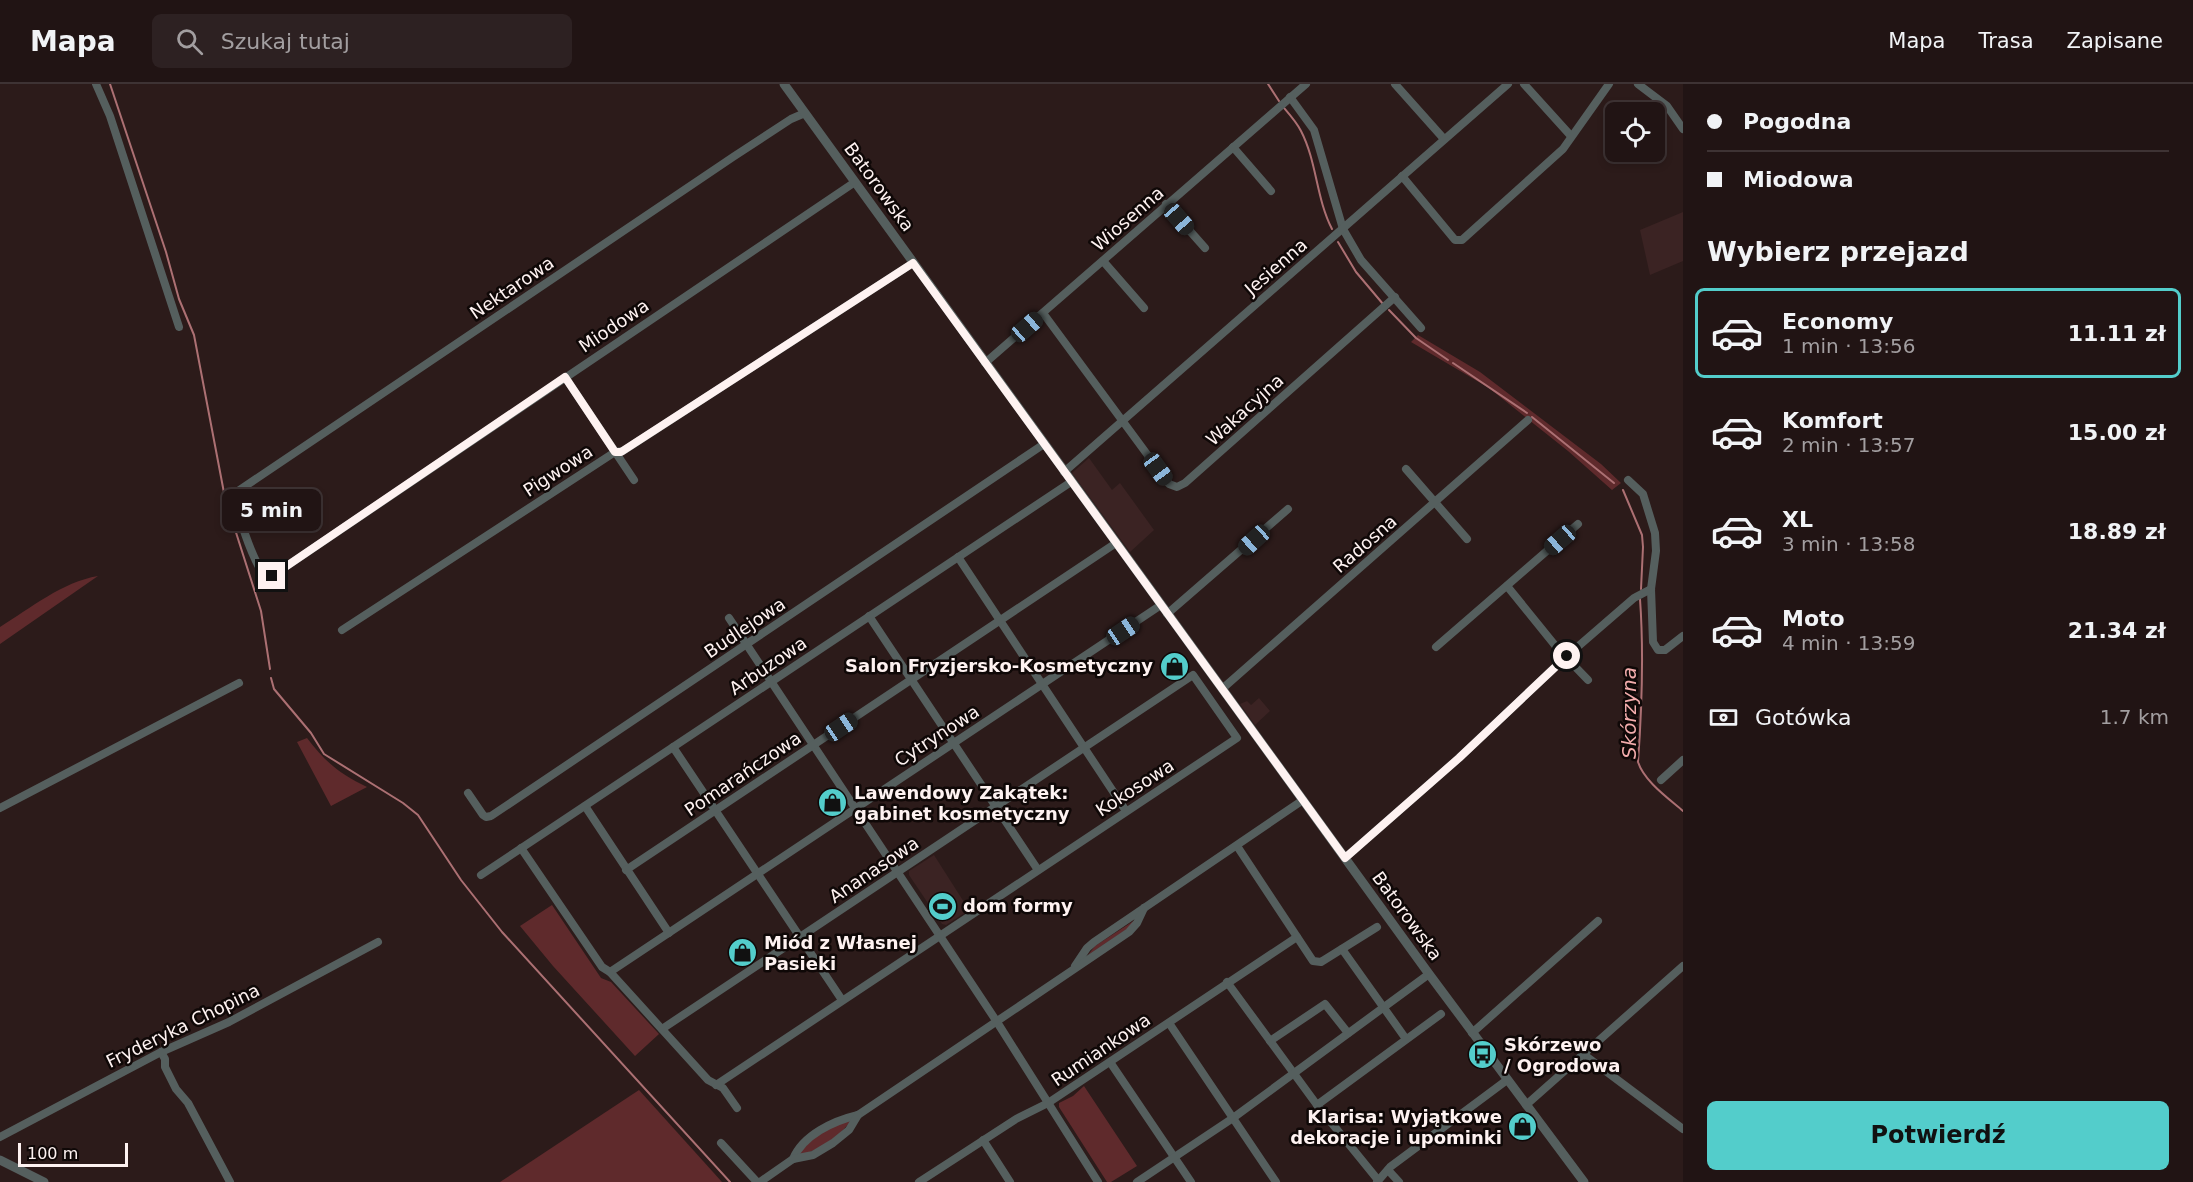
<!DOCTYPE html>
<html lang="pl">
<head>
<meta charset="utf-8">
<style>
  :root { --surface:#211414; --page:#2d2122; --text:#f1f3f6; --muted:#a29ea0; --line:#3e3334; --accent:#53cdcb }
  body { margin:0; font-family:"DejaVu Sans",sans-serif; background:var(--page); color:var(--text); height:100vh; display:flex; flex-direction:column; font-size:22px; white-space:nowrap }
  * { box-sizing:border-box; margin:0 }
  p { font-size:20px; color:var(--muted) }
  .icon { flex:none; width:33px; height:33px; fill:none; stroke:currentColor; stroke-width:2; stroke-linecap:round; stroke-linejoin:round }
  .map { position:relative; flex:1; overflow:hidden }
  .panel { display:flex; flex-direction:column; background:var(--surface); width:510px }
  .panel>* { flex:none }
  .top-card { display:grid; align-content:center; height:132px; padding:0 24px; background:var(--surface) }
  .controls { position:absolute; left:1605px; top:18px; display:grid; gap:12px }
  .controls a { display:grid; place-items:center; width:60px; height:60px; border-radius:9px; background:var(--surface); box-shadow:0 3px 9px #0003,0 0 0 2px var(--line); font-size:30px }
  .scale { position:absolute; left:18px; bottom:15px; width:110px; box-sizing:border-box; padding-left:6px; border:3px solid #fef2f1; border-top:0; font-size:16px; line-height:21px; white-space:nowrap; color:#fef2f1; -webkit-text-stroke:4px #0f0807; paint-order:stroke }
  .end { position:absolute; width:27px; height:27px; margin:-14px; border:8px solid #fef2f1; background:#111; box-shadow:0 0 0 3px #111 }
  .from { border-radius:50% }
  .bubble { position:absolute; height:42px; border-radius:9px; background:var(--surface); box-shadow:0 3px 9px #0003,0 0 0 2px var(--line); font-size:20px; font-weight:600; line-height:42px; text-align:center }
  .car { position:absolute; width:18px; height:36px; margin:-18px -9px; border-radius:8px; box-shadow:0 0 4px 2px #0007; background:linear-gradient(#222 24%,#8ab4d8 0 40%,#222 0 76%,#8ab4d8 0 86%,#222 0) }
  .top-card b { display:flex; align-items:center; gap:21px; height:57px; font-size:22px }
  .top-card b+b { border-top:2px solid var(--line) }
  .top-card i { width:15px; height:15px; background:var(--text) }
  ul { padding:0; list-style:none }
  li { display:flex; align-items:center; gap:18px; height:90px; margin:0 12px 9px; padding:0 12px; border:3px solid transparent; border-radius:9px }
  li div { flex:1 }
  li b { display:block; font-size:22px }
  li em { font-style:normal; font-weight:600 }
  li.on { border-color:var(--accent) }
  li>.icon { width:54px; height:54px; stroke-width:1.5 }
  h2 { padding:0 24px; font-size:27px; line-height:72px }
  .pay { display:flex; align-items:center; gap:15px; height:66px; padding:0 24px; font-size:22px }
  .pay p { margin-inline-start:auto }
  .action { display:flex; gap:12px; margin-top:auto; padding:12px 24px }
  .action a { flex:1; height:69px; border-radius:9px; background:var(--accent); color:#111; font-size:24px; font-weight:600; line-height:69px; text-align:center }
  header { display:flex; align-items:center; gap:36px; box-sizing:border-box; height:84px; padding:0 30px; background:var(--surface); border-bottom:2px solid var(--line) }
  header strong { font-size:28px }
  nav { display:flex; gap:33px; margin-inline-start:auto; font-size:21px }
  .search { width:420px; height:54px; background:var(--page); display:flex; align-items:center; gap:15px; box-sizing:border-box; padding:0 21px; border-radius:9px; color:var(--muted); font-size:22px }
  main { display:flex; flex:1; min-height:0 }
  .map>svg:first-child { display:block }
  .built { fill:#3b2323 }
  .green { fill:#5f2a2c }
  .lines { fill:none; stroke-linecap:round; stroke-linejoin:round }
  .stream { stroke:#ac7073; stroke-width:2 }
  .minor { stroke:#555f5e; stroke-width:8 }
  .tertiary { stroke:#555f5e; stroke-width:9 }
  .route { stroke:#fef2f1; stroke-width:8 }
  .labels { text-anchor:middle; stroke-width:5; stroke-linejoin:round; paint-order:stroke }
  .street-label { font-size:18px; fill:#fef2f1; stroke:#0f0807 }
  .poi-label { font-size:18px; font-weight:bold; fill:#fef2f1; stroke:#0f0807; text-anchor:start }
  .water-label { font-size:20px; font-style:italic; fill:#f3acac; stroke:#0f0807 }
</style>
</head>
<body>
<header>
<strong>Mapa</strong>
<div class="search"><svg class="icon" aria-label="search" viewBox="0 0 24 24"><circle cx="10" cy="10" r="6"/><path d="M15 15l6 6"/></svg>Szukaj tutaj</div>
<nav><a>Mapa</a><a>Trasa</a><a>Zapisane</a></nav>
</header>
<main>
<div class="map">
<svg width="1683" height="1098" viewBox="0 0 1683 1098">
  <rect width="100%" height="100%" fill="#2c1b1a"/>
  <g class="built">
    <polygon points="1683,128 1683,177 1650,191 1640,146"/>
    <polygon points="1089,374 1112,406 1120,399 1154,446 1130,468 1072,389"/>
    <polygon points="1259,614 1270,627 1255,641 1240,620 1247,617 1251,621"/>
    <polygon points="934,771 969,826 946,841 942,840 909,791 909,787"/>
  </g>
  <g class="green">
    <polygon points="1418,251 1480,288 1601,380 1621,399 1612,406 1568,367 1489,304 1411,258"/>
    <path d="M98 492 0 560V543C31 524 62 498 98 492Z"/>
    <path d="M307 654C325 678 340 690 367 703L331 722 297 658Z"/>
    <polygon points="552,821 601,894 611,898 659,950 635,972 553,882 520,842"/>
    <polygon points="1135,836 1130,843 1088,871 1095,862"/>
    <polygon points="1084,1002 1137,1082 1111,1098 1107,1098 1059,1023 1059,1019 1073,1012"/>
    <polygon points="639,1006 722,1098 500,1098"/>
    <path d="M849 1035 850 1038C837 1055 819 1066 798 1072 809 1054 829 1042 849 1035Z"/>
  </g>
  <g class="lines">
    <g class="stream">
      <polyline points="110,0 166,168 179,215 194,251 225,414 261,527 270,585"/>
      <polyline points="1268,0 1279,17"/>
      <path d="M1284 24C1290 31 1297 39 1301 47 1317 78 1316 114 1332 145"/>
      <polyline points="1338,158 1356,188 1383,220"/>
      <polyline points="1389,226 1416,254 1448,276"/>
      <polyline points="1453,279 1527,329"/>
      <polyline points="1532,333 1614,399"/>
      <polyline points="1623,406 1642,451 1643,463 1641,505"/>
      <path d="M1640 515C1644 570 1642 623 1638 678 1644 697 1668 714 1683 727"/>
      <polyline points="271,594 274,605 311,649 324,670 403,719 418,731 461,796 502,848 730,1098"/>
    </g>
    <g class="minor">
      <polyline points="96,0 110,32 179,243"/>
      <polyline points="1395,0 1444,55"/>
      <polyline points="1524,0 1571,52"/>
      <polyline points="1638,0 1667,22 1683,45"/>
      <polyline points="1290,13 1314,46 1343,145 1361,176 1421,244"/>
      <path d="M805 29 791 35 733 73 238 407C233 426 253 474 264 492L275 490 855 98"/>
      <polyline points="1233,63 1271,107"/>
      <polyline points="1402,92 1455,156 1462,156 1563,65 1609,0"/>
      <polyline points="1166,120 1205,164"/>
      <polyline points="1103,177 1144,224"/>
      <polyline points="1043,229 1169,400 1177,403 1185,399 1395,213"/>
      <polyline points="985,279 1306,0"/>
      <polyline points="565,293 634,396"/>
      <polyline points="1406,385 1467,455"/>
      <polyline points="1064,388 1508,0"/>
      <polyline points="1628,396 1643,410 1655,449 1656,467 1651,505 1653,558 1658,566 1665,566 1683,552"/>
      <polyline points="958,473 1126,727"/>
      <polyline points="1507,502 1558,565 1588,596"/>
      <polyline points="1167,530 1288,425"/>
      <polyline points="869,532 1038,786"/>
      <polyline points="729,534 997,938 1098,1098"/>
      <polyline points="342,546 615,368 623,367 913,179"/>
      <polyline points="1436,563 1578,440"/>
      <polyline points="1222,605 1528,336"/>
      <polyline points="673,663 842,916"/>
      <polyline points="1661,696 1683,676"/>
      <polyline points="468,709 483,731 486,733 491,732 1044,360"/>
      <polyline points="585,722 669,849"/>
      <polyline points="0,724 239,599"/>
      <polyline points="1237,762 1313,877 1321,878 1377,843"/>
      <polyline points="521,764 602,883 610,888 708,996 723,1004 737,1024"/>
      <polyline points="1345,774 1459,674 1567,572 1634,514 1651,505"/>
      <polyline points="626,786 1116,459"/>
      <polyline points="481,791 1071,398"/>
      <polyline points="1342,865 1406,955"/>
      <polyline points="1075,882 1087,864 1094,858 1303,716"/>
      <polyline points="610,888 1161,521"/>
      <polyline points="1227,898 1317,1021 1378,1096"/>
      <polyline points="1169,939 1276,1098"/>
      <polyline points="662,945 1193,591 1237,654 716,1001"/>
      <polyline points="1472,949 1598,837"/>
      <polyline points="1270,957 1325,920 1348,949"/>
      <polyline points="161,968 165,975 165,983 176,1005 188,1019 230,1098"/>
      <polyline points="1583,970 1683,1045"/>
      <polyline points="1110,978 1191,1098"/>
      <polyline points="1317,1021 1441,930"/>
      <polyline points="1526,1021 1683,882"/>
      <polyline points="0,1053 161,968 229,938 378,858"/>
      <polyline points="983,1056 1010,1098"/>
      <polyline points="721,1059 757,1098"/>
      <path d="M793 1075C803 1051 833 1037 858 1031L1129 848 1137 839 1144 824"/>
      <polyline points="1388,1086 1399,1098"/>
      <polyline points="760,1098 793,1075 813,1071 833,1059 849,1046 858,1031"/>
      <polyline points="919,1098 1016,1035 1048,1019 1297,853"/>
      <polyline points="1137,1098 1233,1034 1429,890"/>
      <polyline points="1377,1098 1390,1083 1507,996"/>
    </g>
    <g class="tertiary">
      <polyline points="784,0 1429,890 1584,1098"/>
      <polyline points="0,1076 44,1098"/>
    </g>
  </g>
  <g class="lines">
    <polyline class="route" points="272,492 565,293 615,368 621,368 913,179 1345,774 1459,674 1567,572"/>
  </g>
  <defs>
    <symbol id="shop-disc" viewBox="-11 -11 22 22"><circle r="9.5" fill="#53cdcb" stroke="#0f0807"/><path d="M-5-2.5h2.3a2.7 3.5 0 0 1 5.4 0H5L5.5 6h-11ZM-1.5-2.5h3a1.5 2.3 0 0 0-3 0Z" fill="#111"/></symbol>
    <symbol id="stadium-disc" viewBox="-11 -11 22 22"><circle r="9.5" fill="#53cdcb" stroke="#0f0807"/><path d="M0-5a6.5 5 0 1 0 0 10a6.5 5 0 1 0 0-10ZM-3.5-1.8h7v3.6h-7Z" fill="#111"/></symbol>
    <symbol id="bus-disc" viewBox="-11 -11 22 22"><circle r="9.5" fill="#53cdcb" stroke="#0f0807"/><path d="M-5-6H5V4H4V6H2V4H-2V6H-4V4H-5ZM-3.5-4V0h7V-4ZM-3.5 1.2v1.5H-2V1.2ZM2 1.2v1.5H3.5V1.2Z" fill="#111"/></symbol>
  </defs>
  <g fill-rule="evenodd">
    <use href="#shop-disc" x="1158" y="566" width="33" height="33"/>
    <use href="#shop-disc" x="816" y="702" width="33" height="33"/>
    <use href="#stadium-disc" x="926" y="806" width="33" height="33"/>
    <use href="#shop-disc" x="726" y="852" width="33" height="33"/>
    <use href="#bus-disc" x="1466" y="954" width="33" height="33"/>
    <use href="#shop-disc" x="1506" y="1026" width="33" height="33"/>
  </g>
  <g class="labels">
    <g class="street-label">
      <text transform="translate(879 103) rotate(54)" y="6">Batorowska</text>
      <text transform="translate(1128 135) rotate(-41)" y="6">Wiosenna</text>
      <text transform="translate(1276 183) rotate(-41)" y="6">Jesienna</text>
      <text transform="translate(512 204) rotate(-34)" y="6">Nektarowa</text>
      <text transform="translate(614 242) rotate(-34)" y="6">Miodowa</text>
      <text transform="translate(1245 326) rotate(-42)" y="6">Wakacyjna</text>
      <text transform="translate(558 387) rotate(-33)" y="6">Pigwowa</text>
      <text transform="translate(1365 460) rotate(-41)" y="6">Radosna</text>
      <text transform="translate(745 544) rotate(-34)" y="6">Budlejowa</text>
      <text transform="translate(768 582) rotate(-34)" y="6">Arbuzowa</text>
      <text transform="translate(937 652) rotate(-33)" y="6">Cytrynowa</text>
      <text transform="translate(743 690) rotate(-34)" y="6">Pomarańczowa</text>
      <text transform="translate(1135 704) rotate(-33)" y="6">Kokosowa</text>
      <text transform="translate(874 786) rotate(-34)" y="6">Ananasowa</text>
      <text transform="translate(1407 832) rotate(54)" y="6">Batorowska</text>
      <text transform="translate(183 942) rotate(-26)" y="6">Fryderyka Chopina</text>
      <text transform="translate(1101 966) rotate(-34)" y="6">Rumiankowa</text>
    </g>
    <g class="poi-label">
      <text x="1153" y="588" text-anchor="end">Salon Fryzjersko-Kosmetyczny</text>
      <text x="854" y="715">Lawendowy Zakątek:<tspan x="854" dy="21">gabinet kosmetyczny</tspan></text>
      <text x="963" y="828">dom formy</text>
      <text x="764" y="865">Miód z Własnej<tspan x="764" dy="21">Pasieki</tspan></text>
      <text x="1504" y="967">Skórzewo<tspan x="1504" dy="21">/ Ogrodowa</tspan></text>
      <text x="1502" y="1039" text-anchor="end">Klarisa: Wyjątkowe<tspan x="1502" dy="21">dekoracje i upominki</tspan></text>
    </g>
    <g class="water-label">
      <text transform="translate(1629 629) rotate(-90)" y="7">Skórzyna</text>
    </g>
  </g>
</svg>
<div class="controls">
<a><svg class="icon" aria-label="locate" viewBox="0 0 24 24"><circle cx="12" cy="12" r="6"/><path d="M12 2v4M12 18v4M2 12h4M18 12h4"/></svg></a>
</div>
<div class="scale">100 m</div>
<i class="end from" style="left:1567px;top:572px"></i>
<i class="end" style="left:272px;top:492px"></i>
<div class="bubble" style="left:222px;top:405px;width:99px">5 min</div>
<i class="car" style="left:1179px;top:135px;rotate:139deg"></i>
<i class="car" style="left:1027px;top:243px;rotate:49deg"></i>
<i class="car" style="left:1158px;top:385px;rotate:144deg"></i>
<i class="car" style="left:1254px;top:456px;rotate:228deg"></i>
<i class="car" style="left:1560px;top:456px;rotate:229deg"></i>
<i class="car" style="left:1123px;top:547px;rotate:56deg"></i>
<i class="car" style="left:841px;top:643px;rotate:56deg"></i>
</div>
<section class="panel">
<div class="top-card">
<b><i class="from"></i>Pogodna</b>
<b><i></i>Miodowa</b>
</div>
<h2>Wybierz przejazd</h2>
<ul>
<li class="on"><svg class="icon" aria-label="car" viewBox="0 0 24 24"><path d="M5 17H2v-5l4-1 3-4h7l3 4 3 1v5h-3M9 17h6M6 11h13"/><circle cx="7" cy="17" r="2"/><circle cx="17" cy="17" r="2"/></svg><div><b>Economy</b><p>1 min · 13:56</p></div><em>11.11 zł</em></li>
<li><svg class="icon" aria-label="car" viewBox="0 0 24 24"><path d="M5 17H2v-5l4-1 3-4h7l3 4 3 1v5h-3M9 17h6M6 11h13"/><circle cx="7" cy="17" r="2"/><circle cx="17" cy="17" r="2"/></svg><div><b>Komfort</b><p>2 min · 13:57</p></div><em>15.00 zł</em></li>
<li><svg class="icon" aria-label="car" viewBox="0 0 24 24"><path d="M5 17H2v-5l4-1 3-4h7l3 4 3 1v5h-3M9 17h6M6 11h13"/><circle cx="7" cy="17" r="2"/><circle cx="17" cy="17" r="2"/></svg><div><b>XL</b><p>3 min · 13:58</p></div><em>18.89 zł</em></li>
<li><svg class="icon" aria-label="car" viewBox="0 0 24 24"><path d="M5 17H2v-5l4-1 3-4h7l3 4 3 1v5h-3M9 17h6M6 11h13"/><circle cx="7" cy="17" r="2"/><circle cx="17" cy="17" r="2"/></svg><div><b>Moto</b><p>4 min · 13:59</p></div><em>21.34 zł</em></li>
</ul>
<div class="pay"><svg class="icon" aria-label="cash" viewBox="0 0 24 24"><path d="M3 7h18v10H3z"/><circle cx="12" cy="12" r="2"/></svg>Gotówka<p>1.7 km</p></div>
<div class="action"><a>Potwierdź</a></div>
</section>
</main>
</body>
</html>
